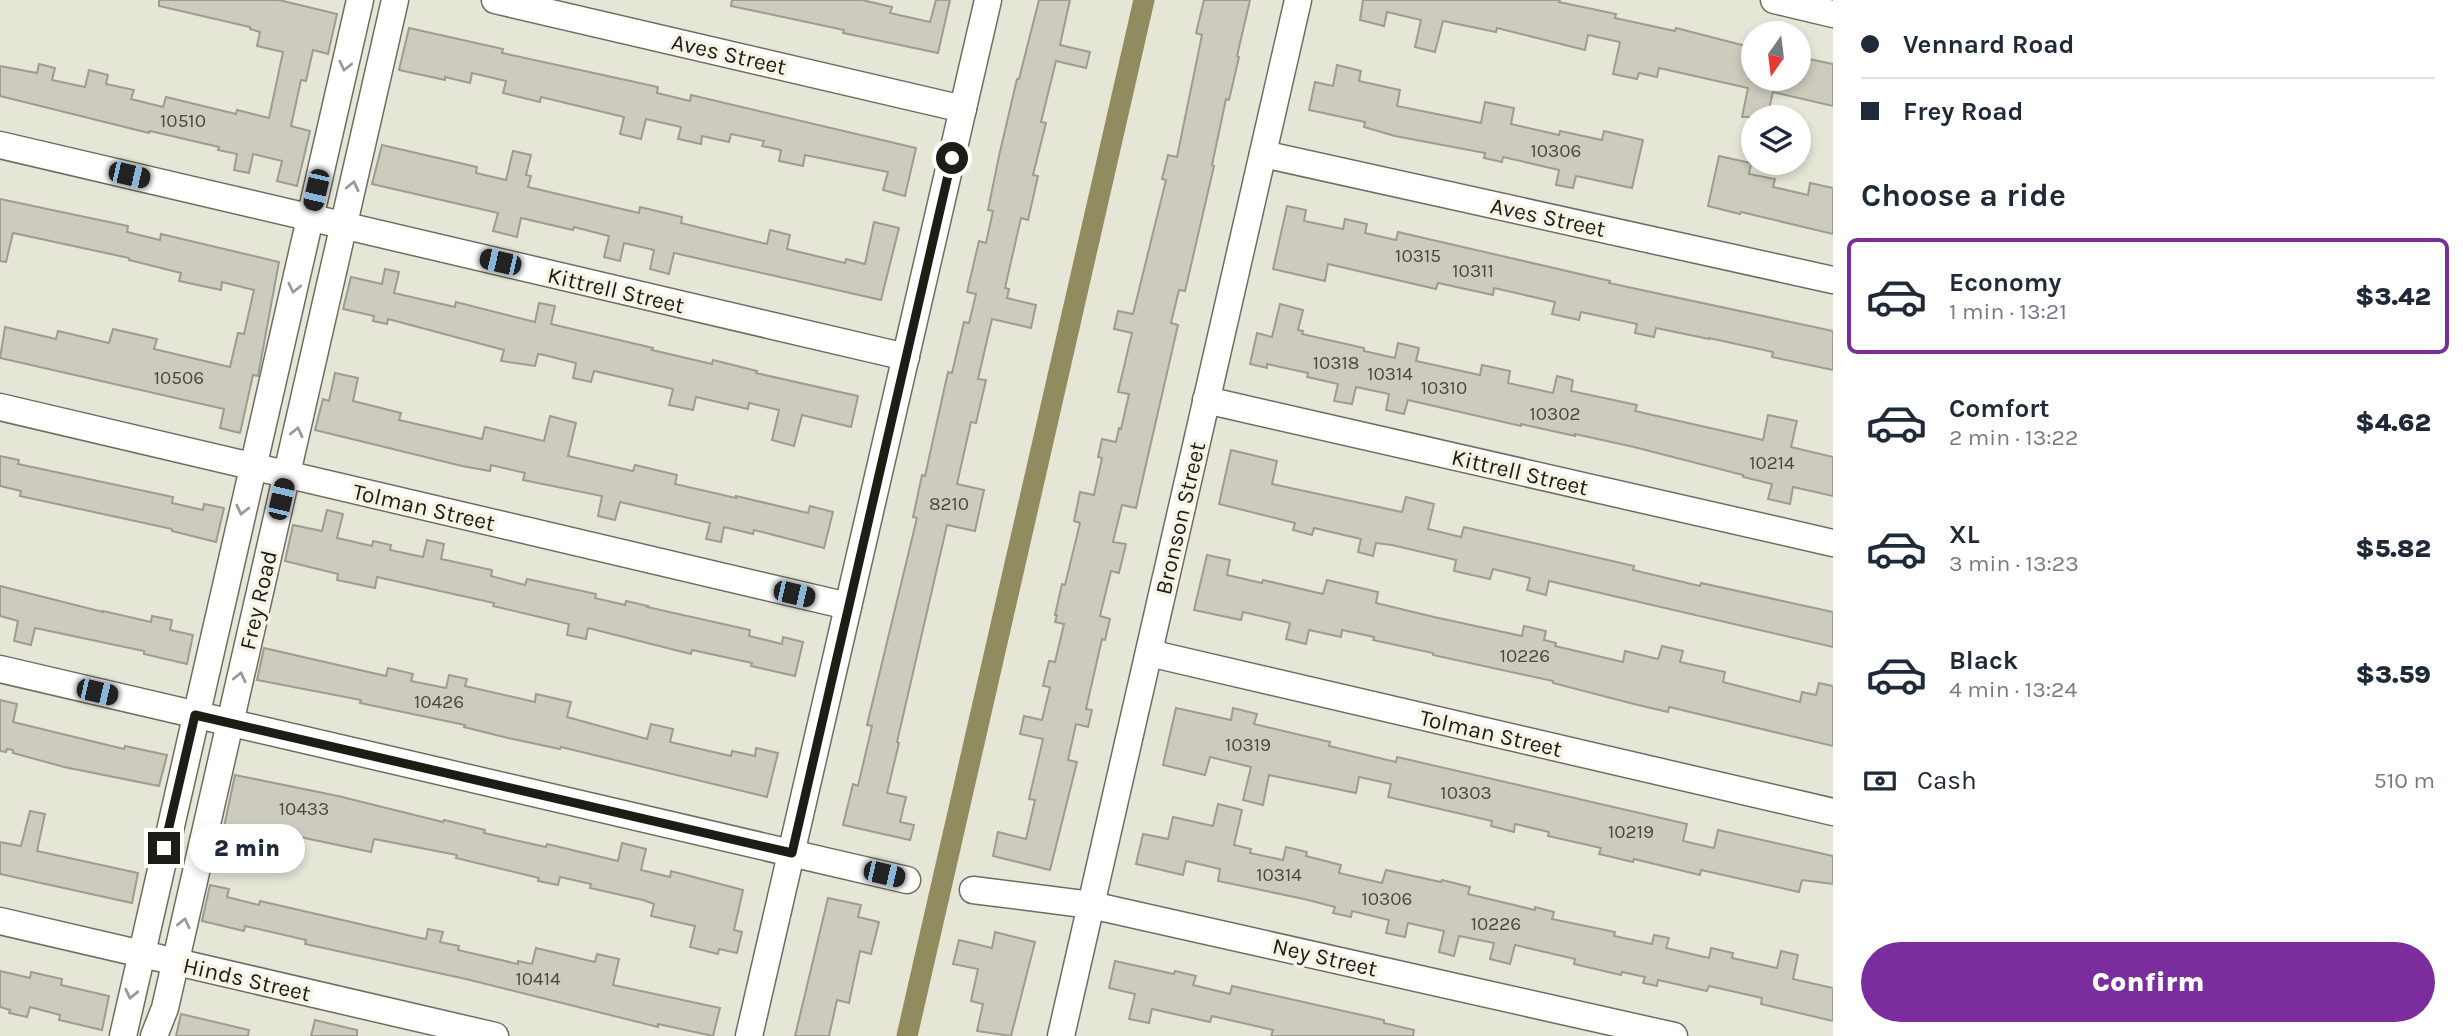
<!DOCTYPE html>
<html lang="en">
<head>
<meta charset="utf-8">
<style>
  :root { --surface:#fff; --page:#f2f2f3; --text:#1f2937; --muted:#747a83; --line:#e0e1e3; --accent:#7c2d9d }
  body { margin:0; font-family:Karla,sans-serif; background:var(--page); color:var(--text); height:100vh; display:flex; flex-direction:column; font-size:26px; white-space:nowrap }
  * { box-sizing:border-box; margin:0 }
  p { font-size:23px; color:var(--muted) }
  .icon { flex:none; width:38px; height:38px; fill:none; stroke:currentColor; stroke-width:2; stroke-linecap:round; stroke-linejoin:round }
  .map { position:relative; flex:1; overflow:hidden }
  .side { display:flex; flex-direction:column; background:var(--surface); width:630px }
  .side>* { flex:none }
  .guide { display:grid; align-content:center; height:154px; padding:0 28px; background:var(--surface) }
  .needle { width:46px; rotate:194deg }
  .controls { position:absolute; left:1741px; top:21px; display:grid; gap:14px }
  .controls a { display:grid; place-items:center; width:70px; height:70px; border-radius:50%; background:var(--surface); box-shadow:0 4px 10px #0003; font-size:35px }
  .end { position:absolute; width:32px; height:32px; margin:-16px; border:9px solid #1d1d18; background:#fff; box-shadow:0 0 0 4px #fff }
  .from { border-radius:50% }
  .bubble { position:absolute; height:49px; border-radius:24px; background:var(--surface); box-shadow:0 4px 10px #0003; font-size:23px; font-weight:800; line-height:49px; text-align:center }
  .car { position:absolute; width:21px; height:42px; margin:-21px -10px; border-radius:9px; box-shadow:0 0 5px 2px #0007; background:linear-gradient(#222 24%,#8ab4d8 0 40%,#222 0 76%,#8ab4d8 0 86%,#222 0) }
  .guide b { display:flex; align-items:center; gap:24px; height:66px; font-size:26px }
  .guide b+b { border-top:2px solid var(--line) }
  .guide i { width:18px; height:18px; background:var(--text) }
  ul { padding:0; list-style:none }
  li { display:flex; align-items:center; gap:21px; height:116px; margin:0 14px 10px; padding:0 14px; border:4px solid transparent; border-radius:10px }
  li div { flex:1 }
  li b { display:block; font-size:26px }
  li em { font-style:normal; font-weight:800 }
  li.active { border-color:var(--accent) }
  li>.icon { width:63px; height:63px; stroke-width:1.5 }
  h2 { padding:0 28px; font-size:32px; line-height:84px }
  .pay { display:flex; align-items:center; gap:18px; height:77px; padding:0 28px; font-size:26px }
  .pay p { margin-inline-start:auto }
  .primary-button { display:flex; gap:14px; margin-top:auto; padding:14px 28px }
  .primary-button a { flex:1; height:80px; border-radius:42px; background:var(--accent); color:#fff; font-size:28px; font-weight:800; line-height:80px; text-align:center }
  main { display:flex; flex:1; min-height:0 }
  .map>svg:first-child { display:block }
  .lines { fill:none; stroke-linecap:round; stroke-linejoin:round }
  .canal { stroke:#908c5f; stroke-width:21 }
  .building { fill:#cccbbd; stroke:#9d9c8f; stroke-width:2 }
  .minor-casing { stroke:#6d6d60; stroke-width:29 }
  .minor { stroke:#fff; stroke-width:26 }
  .oneway { stroke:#999997 }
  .route { stroke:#1d1d18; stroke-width:9 }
  .labels { text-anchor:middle; stroke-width:7; stroke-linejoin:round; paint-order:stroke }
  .number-label { font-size:19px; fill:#494841 }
  .street-label { font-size:23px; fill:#1d1d18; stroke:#f4f3e4 }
</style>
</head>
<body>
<main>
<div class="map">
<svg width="1833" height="1036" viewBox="0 0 1833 1036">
  <rect width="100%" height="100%" fill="#e6e6d7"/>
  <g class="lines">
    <polyline class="canal" points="907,1036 1144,0"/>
  </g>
  <g class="building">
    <polygon points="159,0 279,0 337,14 328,54 313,50 306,81 301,80 291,126 310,131 297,186 277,181 282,161 253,154 249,173 234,170 237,154 218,150 219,147 150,131 149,133 0,96 0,66 37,73 39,64 55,68 52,80 85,87 89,70 108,75 106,84 134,90 131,99 163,107 166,97 236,114 237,110 269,118 283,52 257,46 260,32 250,29 250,27 159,6"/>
    <polygon points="732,0 862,0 892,7 890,13 930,22 936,0 950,0 938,53 843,33 844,30 731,6"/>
    <polygon points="1039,0 1070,0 1060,45 1090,52 1086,68 1056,61 1041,122 1046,123 1033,175 1038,176 1028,220 1021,218 1005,288 1009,289 1007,298 1036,305 1031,328 992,319 978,379 986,380 976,423 971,422 957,484 984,490 975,531 947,525 897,742 899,743 887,793 906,797 900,822 914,825 910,840 843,825 853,784 858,786 872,726 867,725 917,518 913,517 922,475 925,476 948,372 952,373 964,322 969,323 976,294 967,292 979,241 986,243 993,211 988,210 999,156 1017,79 1019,79"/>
    <polygon points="1204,0 1250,0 1237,56 1239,57 1229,100 1226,99 1212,165 1214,166 1185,291 1179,290 1171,323 1178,325 1136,508 1122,505 1113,542 1126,544 1119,573 1111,571 1100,616 1110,619 1105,640 1102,639 1086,709 1092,710 1088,727 1076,724 1068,760 1077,762 1050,870 993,856 998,832 1026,839 1035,800 1029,799 1043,739 1020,734 1024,716 1042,720 1050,687 1043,686 1049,661 1055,662 1064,624 1055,622 1057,615 1055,615 1062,584 1065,585 1080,523 1074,521 1080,492 1094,495 1102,458 1098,457 1102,439 1116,442 1119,428 1121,429 1129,394 1118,392 1132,333 1114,329 1118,311 1133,314 1166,180 1162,179 1168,155 1177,157 1202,35 1196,33"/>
    <polygon points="1363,0 1560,0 1559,2 1616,14 1615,18 1675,31 1676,28 1754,48 1754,79 1799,79 1799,57 1833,64 1833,106 1773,92 1767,117 1742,117 1748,88 1659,68 1657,77 1639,73 1637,79 1613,74 1620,42 1588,35 1585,50 1497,28 1496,32 1443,21 1435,52 1415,47 1421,20 1387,12 1384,26 1360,20"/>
    <polygon points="409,28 503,49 502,53 658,87 657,93 690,101 691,95 916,148 905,196 883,190 888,172 805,155 803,166 779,161 781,150 762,146 764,141 731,134 729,142 702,136 701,144 678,139 681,127 646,119 641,139 620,134 624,117 541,97 540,102 503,93 506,81 472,73 470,83 445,77 445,80 399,70"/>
    <polygon points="1337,65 1361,71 1359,81 1400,90 1397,106 1481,123 1485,102 1514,108 1511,124 1559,135 1560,131 1602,140 1604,131 1643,140 1632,188 1576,176 1573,188 1556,185 1559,170 1503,157 1502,162 1484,158 1485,153 1395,136 1364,127 1365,122 1309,110 1315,82 1333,86"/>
    <polygon points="382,145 477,167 476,173 506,180 513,151 531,155 526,175 531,176 528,187 639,213 640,207 682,217 681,223 767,244 770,230 790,235 787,249 845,263 846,259 865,264 874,222 899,228 881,300 674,253 669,274 650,269 654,250 624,243 620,261 604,257 609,236 574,227 573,230 521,218 517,237 493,231 498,213 372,184"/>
    <polygon points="1719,156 1751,163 1749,174 1775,179 1773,187 1808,195 1810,183 1833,188 1833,234 1741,212 1740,214 1708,206"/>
    <polygon points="0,199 128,226 127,232 160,240 161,234 279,262 258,376 253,375 240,433 220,428 224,409 0,358 5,327 56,339 58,331 109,343 113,329 157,339 154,349 230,367 238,333 244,334 254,290 222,282 221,290 179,281 181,273 129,260 129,258 13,233 6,262 0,261"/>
    <polygon points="1287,206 1306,210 1304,221 1343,229 1345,219 1367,224 1365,233 1396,240 1398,232 1610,281 1609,283 1833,331 1833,370 1772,357 1773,352 1709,338 1709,339 1656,328 1654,337 1635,333 1637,324 1581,312 1579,320 1552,314 1555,302 1494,288 1493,295 1438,283 1436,289 1328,264 1325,281 1273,269"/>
    <polygon points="385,269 399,272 394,293 455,307 456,302 535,322 539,303 555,306 551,324 653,348 652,350 712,364 713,360 757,371 756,373 858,396 851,427 802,415 794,446 772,440 779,410 749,403 748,409 696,397 693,410 669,405 673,389 594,371 591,382 573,378 576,363 544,355 538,354 535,366 501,361 504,350 388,319 387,324 373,321 374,316 343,309 351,277 382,284"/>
    <polygon points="1280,304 1303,310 1298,330 1303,331 1302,334 1364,348 1364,351 1395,358 1398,343 1419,348 1416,361 1480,375 1482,365 1510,371 1508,383 1553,393 1557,376 1573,380 1571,391 1637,405 1635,411 1763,440 1768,415 1797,421 1791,447 1833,457 1833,496 1793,487 1790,504 1768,499 1772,484 1743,477 1743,475 1634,447 1575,434 1575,436 1521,424 1521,426 1408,400 1404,414 1386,410 1389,394 1356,387 1352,404 1334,401 1338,384 1307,377 1308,373 1267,364 1267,368 1250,364 1257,333 1272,337"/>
    <polygon points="335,373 358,378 353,401 401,413 399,420 482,439 485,427 544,441 550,416 576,423 568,456 633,471 635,465 677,475 675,484 736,498 736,496 808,513 810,506 833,512 824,548 754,530 753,534 724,527 721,542 706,539 710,523 620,502 615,520 598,516 602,496 523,480 525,473 491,465 490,471 462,466 315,430 323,399 329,401"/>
    <polygon points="1231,450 1277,461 1272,484 1402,512 1406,497 1434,504 1428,529 1461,537 1464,527 1634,566 1633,570 1700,586 1701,583 1833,612 1833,647 1549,581 1546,595 1527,590 1530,578 1493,569 1490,579 1454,571 1456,560 1392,545 1376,543 1373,556 1358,552 1361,539 1314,528 1312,535 1293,530 1295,523 1219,504"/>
    <polygon points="0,456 19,460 18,464 173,497 172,503 203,510 204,504 224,508 216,542 172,531 172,529 20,496 21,491 0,486"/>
    <polygon points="327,510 343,514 337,538 372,546 373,541 391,545 390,550 423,557 427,540 444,544 441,559 492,570 491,576 525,585 527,579 596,594 595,598 625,605 626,601 648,606 647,607 750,630 749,636 782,644 783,637 803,642 795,676 751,666 752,663 692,650 691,654 588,628 586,639 567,635 569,624 493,606 494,603 377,577 375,588 337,580 338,574 285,561 293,525 322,531"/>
    <polygon points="1207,555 1230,560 1227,575 1262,583 1263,580 1323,594 1327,580 1378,592 1376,603 1434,617 1522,636 1524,626 1546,631 1544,640 1556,643 1555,646 1623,662 1625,651 1658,659 1662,646 1683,651 1680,662 1725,672 1723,682 1800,702 1802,692 1816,695 1819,683 1833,686 1833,746 1669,707 1668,712 1634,704 1553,683 1553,681 1433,655 1433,653 1373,640 1374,637 1342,630 1341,637 1309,630 1306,644 1286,639 1290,623 1243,612 1241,620 1194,610"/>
    <polygon points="0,586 103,612 103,611 151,622 152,616 172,620 170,630 193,635 187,664 144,654 144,651 35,628 31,645 14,641 18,621 0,616"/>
    <polygon points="264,648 386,676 388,668 413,674 411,681 446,688 449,675 467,679 465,686 535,702 536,694 571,702 567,717 647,739 651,724 673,729 670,742 731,756 732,751 755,756 756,748 778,753 767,797 561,747 560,749 508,738 464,727 465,725 360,703 361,700 257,680"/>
    <polygon points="0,700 17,704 13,722 124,749 125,746 167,755 159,786 64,767 13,753 13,750 7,749 6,752 0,751"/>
    <polygon points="1176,708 1231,720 1233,708 1257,714 1254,724 1330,742 1329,746 1396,762 1397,757 1687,824 1683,841 1714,848 1718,830 1833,856 1833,884 1802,880 1799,892 1701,870 1700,875 1634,859 1633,862 1599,854 1601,848 1548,836 1549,832 1515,824 1514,832 1491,826 1492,821 1388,797 1391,784 1359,777 1356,793 1269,775 1263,805 1243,800 1251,767 1210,757 1205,775 1163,765"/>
    <polygon points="235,775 338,796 443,822 444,820 485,830 484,833 546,847 547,844 618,861 622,843 646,849 641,870 670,877 671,871 743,890 734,930 742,932 737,953 719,949 718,954 690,947 695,926 651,916 654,904 643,900 590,888 591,884 560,877 558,885 538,881 539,878 456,858 457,855 374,839 371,852 262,829 257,849 221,841"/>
    <polygon points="1218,804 1242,810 1234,845 1251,849 1250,853 1283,860 1286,847 1307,852 1306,856 1341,865 1339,873 1382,883 1386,870 1441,882 1442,880 1470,887 1468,894 1535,910 1535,907 1554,912 1552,919 1615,932 1614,936 1652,944 1654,935 1669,938 1666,948 1709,958 1711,948 1733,953 1732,958 1777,968 1781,951 1798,955 1793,979 1833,988 1833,1021 1761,1004 1762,998 1709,986 1707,991 1658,980 1657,986 1643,983 1645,977 1622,972 1621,975 1574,964 1575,959 1515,945 1510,964 1490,959 1494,943 1459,936 1454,956 1439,952 1444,931 1408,923 1405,937 1386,933 1389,920 1352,911 1351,917 1333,913 1335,907 1304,899 1218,881 1220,869 1186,861 1183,875 1136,864 1143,834 1168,839 1173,817 1213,826"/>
    <polygon points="30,811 45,814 37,851 138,873 132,903 0,874 0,842 21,846"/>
    <polygon points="210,885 229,889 227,897 259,905 260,901 416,937 426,939 428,929 443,932 440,942 459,946 458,950 518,964 518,961 532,964 536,948 595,962 597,954 619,959 613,985 720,1008 713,1036 658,1024 658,1027 466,979 305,944 306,940 245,926 244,931 202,921"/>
    <polygon points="828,898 861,905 858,917 879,922 871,954 860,951 849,1003 837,1000 829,1036 795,1036"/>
    <polygon points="995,932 1035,942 1011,1036 977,1031 983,1004 971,1001 978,969 953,964 959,940 992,948"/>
    <polygon points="1115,961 1174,974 1175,971 1196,976 1193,985 1230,994 1232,986 1384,1020 1384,1023 1414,1030 1413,1036 1271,1036 1273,1030 1212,1016 1210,1022 1152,1009 1149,1023 1129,1019 1135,994 1109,988"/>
    <polygon points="0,971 30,978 31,972 62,979 61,985 109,996 102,1030 59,1020 60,1015 30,1007 27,1017 9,1013 10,1010 0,1007"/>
    <polygon points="181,1014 249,1030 248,1036 176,1036"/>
    <polygon points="315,1020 357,1030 357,1036 311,1036"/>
  </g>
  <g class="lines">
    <defs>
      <g id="minor">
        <polyline points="495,0 963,109"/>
        <polyline points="1774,0 1833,14"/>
        <polyline points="0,145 906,357"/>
        <polyline points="1263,154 1833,280"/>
        <polyline points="1206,400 1833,543"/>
        <polyline points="0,407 848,606"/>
        <polyline points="1149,653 1833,812"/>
        <polyline points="0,669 907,880"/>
        <polyline points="973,890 1091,905 1674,1036"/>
        <polyline points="0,921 495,1036"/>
        <polyline points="123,1036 360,0"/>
        <polyline points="154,1036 165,1008 395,0"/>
        <polyline points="749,1036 988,0"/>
        <polyline points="1061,1036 1298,0"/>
      </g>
    </defs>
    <use href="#minor" class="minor-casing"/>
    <use href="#minor" class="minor"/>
  </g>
  <defs><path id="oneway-chevron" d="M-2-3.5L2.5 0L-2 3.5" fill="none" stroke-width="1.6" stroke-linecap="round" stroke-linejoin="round" transform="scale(1.75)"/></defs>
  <g class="oneway">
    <use href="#oneway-chevron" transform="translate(345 66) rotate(103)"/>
    <use href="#oneway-chevron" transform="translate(353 186) rotate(-77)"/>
    <use href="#oneway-chevron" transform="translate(294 288) rotate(103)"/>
    <use href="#oneway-chevron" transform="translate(297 432) rotate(-77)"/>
    <use href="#oneway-chevron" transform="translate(242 510) rotate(103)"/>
    <use href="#oneway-chevron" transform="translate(240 677) rotate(-77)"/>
    <use href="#oneway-chevron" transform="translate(184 923) rotate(-77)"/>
    <use href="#oneway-chevron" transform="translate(131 994) rotate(102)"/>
  </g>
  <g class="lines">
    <polyline class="route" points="164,848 195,715 792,853 952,158"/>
  </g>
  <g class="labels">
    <g class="number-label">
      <text x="183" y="127">10510</text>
      <text x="1556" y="157">10306</text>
      <text x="1418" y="262">10315</text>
      <text x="1473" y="277">10311</text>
      <text x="1336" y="369">10318</text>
      <text x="1390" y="380">10314</text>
      <text x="179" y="384">10506</text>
      <text x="1444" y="394">10310</text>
      <text x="1555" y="420">10302</text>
      <text x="1772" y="469">10214</text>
      <text x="949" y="510">8210</text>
      <text x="1525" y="662">10226</text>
      <text x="439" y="708">10426</text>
      <text x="1248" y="751">10319</text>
      <text x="1466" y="799">10303</text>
      <text x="304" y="815">10433</text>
      <text x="1631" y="838">10219</text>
      <text x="1279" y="881">10314</text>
      <text x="1387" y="905">10306</text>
      <text x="1496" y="930">10226</text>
      <text x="538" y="985">10414</text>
    </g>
    <g class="street-label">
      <text transform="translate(729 54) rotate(13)" y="8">Aves Street</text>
      <text transform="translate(1548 217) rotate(12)" y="8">Aves Street</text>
      <text transform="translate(616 290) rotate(13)" y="8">Kittrell Street</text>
      <text transform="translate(1520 472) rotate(13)" y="8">Kittrell Street</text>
      <text transform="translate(424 507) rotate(13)" y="8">Tolman Street</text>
      <text transform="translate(1180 518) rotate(-77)" y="8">Bronson Street</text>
      <text transform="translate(258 600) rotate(-77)" y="8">Frey Road</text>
      <text transform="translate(1491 733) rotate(13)" y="8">Tolman Street</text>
      <text transform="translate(1325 957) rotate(13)" y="8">Ney Street</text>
      <text transform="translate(247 979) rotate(13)" y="8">Hinds Street</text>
    </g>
  </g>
</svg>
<div class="controls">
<a><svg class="needle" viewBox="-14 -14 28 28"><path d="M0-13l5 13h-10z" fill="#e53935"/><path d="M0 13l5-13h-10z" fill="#747a83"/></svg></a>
<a><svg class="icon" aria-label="layers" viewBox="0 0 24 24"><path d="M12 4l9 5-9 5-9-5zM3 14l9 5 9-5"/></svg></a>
</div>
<i class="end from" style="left:952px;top:158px"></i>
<i class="end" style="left:164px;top:848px"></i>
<div class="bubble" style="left:189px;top:824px;width:116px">2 min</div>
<i class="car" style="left:129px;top:175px;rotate:103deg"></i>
<i class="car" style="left:316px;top:190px;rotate:193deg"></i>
<i class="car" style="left:500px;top:262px;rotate:283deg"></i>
<i class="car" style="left:281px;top:499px;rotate:13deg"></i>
<i class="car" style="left:794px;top:594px;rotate:103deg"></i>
<i class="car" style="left:97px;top:692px;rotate:103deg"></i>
<i class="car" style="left:884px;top:874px;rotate:103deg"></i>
</div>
<section class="side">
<div class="guide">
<b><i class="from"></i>Vennard Road</b>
<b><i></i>Frey Road</b>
</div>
<h2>Choose a ride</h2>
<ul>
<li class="active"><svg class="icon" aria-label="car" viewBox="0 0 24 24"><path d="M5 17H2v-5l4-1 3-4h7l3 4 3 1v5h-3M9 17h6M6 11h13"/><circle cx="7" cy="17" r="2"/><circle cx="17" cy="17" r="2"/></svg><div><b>Economy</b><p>1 min · 13:21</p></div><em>$3.42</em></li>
<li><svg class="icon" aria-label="car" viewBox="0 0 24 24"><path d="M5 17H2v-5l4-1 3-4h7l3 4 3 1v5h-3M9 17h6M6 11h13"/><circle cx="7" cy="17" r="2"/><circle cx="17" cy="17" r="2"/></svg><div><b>Comfort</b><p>2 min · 13:22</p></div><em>$4.62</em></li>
<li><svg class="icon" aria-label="car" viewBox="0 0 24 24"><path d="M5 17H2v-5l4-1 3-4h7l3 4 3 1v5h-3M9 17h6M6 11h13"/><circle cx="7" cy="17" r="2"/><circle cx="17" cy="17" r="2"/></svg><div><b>XL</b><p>3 min · 13:23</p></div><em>$5.82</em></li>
<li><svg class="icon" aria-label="car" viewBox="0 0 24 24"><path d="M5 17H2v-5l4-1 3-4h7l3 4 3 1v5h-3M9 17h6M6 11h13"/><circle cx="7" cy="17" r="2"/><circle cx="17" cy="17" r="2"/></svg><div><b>Black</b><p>4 min · 13:24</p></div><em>$3.59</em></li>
</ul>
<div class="pay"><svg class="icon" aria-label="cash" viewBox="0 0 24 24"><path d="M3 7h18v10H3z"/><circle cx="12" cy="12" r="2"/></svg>Cash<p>510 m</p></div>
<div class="primary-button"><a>Confirm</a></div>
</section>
</main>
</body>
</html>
